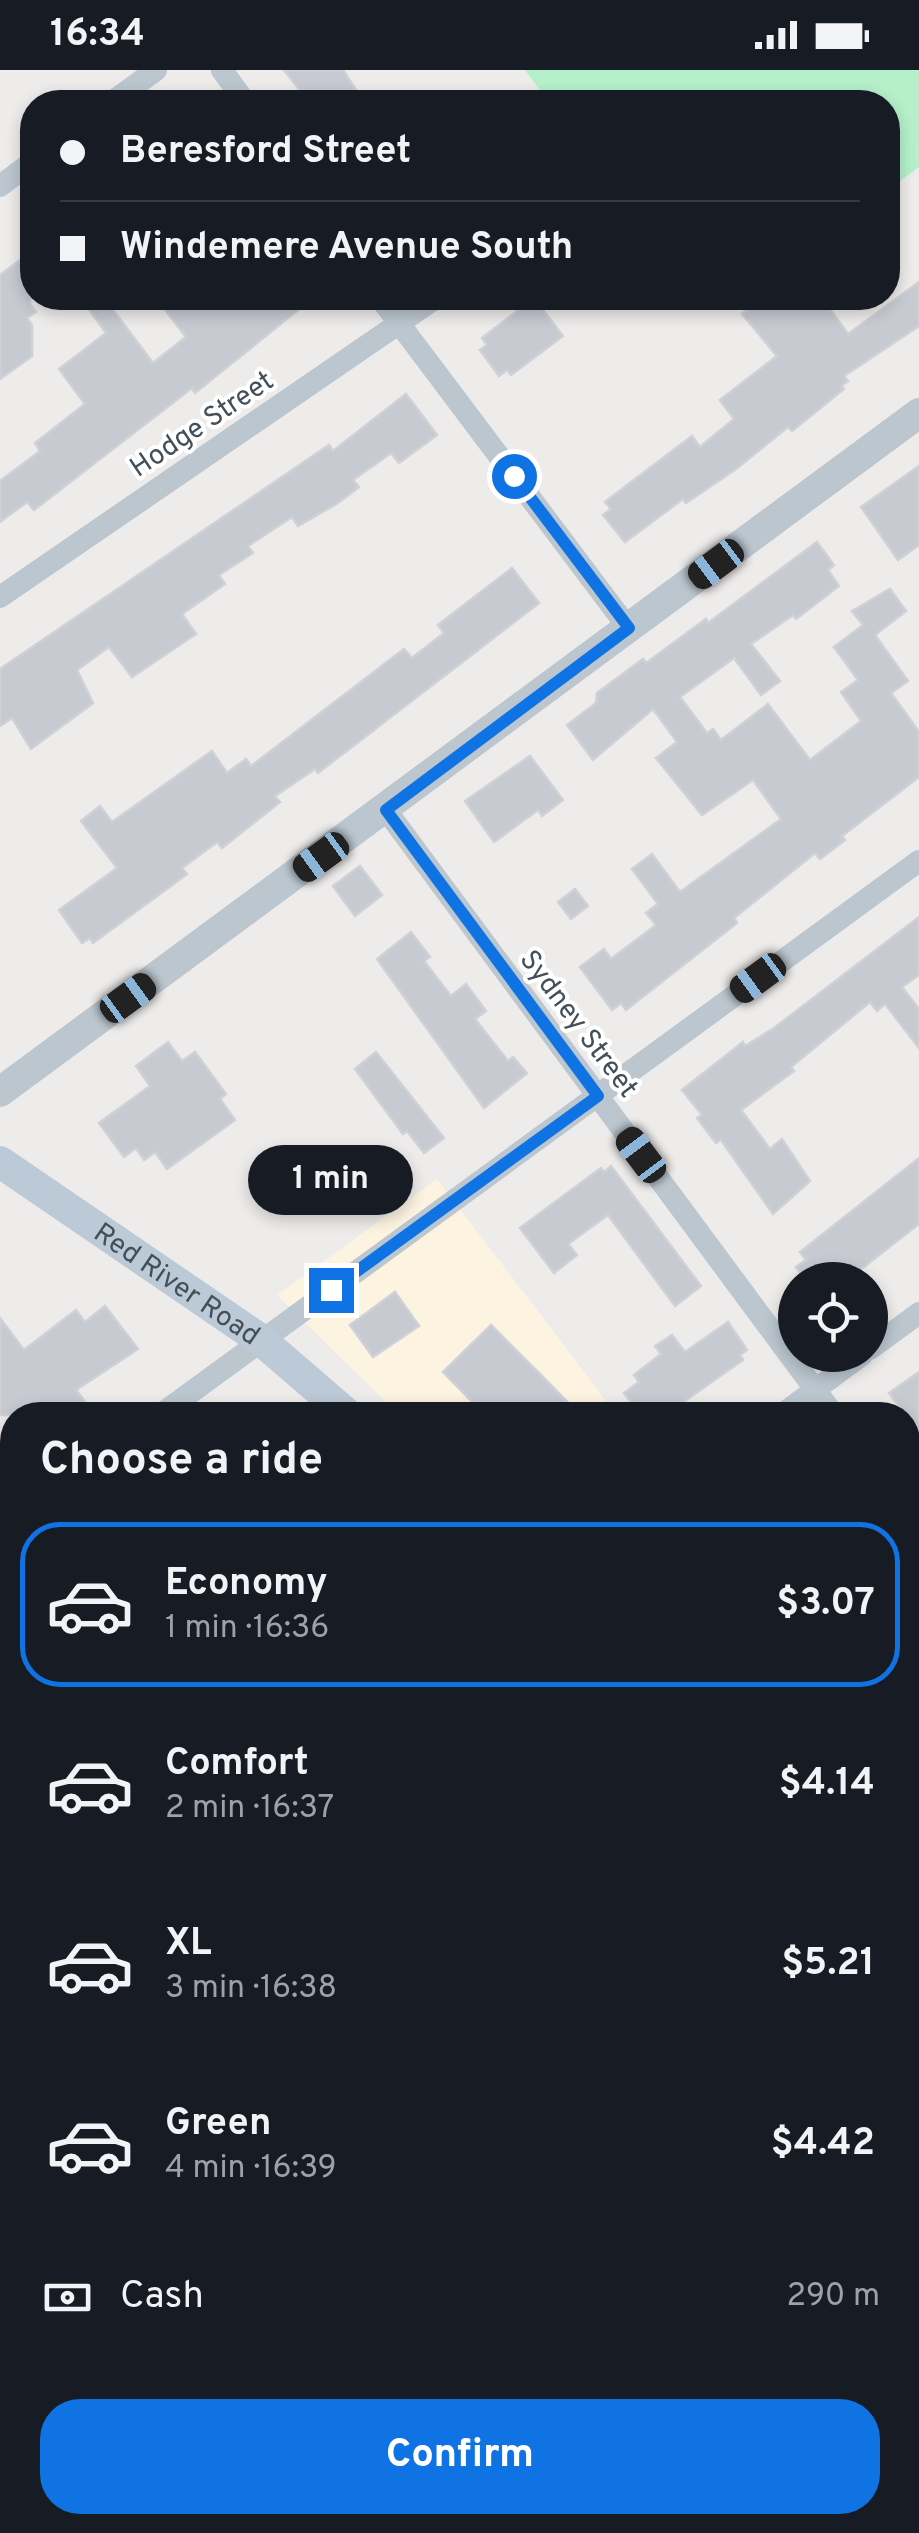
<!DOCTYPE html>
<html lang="en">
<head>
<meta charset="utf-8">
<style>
  :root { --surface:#171b24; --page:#20242c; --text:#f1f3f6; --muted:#9ea1a6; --line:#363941; --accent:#1073e3 }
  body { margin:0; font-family:Overpass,sans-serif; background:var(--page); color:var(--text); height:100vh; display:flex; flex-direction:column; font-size:38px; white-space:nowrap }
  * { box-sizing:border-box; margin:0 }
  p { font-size:32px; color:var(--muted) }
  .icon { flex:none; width:55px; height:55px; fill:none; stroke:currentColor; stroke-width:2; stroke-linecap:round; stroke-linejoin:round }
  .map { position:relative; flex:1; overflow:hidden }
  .side { position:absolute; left:0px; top:1332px; width:920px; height:1132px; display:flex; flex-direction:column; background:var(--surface); border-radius:40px 40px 0 0; box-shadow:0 5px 15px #0003 }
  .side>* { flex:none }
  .banner { position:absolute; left:20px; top:20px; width:880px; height:220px; border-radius:40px; box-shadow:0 5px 15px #0003; display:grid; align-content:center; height:220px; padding:0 40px; background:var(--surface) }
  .tools { position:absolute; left:778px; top:1192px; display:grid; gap:20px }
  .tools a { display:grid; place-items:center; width:110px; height:110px; border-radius:50%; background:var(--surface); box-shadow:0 5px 15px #0003; font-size:50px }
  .end { position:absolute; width:45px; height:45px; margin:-22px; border:12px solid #1073e3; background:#fff; box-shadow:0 0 0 5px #fff }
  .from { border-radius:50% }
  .bubble { position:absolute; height:70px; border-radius:35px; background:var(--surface); box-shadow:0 5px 15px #0003; font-size:32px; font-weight:700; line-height:70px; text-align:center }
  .car { position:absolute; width:30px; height:60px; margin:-30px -15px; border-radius:12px; box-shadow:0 0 8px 2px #0007; background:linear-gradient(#222 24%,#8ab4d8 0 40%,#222 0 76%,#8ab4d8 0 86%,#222 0) }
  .banner b { display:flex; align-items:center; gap:35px; height:95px; font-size:38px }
  .banner b+b { border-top:2px solid var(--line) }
  .banner i { width:25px; height:25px; background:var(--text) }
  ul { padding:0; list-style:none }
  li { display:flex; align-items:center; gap:30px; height:165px; margin:0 20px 15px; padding:0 20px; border:5px solid transparent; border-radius:40px }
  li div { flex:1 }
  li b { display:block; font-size:38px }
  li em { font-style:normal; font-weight:700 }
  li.on { border-color:var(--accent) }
  li>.icon { width:90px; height:90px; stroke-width:1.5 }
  h2 { padding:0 40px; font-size:45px; line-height:120px }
  .pay { display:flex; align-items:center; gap:25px; height:110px; padding:0 40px; font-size:38px }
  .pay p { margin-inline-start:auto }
  .action { display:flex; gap:20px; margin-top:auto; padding:20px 40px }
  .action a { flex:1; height:115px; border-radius:40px; background:var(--accent); color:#fff; font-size:40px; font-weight:700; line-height:115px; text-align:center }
  .status { display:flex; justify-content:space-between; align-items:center; height:70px; padding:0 50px; background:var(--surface); direction:ltr }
  .status svg { height:28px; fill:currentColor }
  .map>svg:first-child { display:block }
  .commercial { fill:#fcf3e1 }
  .green { fill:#b5f0ca }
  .building { fill:#c7cad1; stroke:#cfd1d7; stroke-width:2.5 }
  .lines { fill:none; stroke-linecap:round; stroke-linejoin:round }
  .minor { stroke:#bbc6cf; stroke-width:22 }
  .tertiary { stroke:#bbc6cf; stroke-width:30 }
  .secondary { stroke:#bcc9d6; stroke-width:32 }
  .route { stroke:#1073e3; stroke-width:12 }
  .labels { text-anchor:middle; stroke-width:8; stroke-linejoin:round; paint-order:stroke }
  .street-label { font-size:28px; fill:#434f59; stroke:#fff }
</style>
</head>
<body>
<div class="status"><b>16:34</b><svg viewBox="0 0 49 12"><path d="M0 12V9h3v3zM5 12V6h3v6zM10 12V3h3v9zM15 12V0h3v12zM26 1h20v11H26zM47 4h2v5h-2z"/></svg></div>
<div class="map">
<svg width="919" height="2463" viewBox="0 0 919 2463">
  <rect width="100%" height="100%" fill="#eeebeb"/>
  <polygon class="commercial" points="437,1109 617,1345 399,1345 277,1225"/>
  <polygon class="green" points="525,0 919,0 919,97 888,120 888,32 549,32"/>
  <g class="building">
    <polygon points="284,0 343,0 364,32 309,32"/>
    <polygon points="32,181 30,234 36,242 27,248 32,255 32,286 0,309 0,205"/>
    <polygon points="919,212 919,256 844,306 848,311 841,316 844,319 792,361 788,357 736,399 686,433 683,429 625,472 603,445 611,439 605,432 692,366 700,377 734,349 720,330 777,286 742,244 762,228 822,228 848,264"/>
    <polygon points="81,228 104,228 153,293 186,267 156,228 313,228 195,323 192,318 34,440 27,432 0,452 0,411 40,381 35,373 85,334 59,299 106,263"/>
    <polygon points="534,228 563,266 511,305 507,300 499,306 480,280 487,275 482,268"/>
    <polygon points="406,324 437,365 399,393 391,383 353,410 359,417 338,433 298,456 292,447 248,476 253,483 219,505 225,514 182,544 196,564 132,607 109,577 77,600 93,633 31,679 12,648 0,656 0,599 329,375 333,381"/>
    <polygon points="919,396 919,475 898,490 861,437"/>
    <polygon points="817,472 834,495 828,500 839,516 796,549 793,545 751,574 780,611 761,625 734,588 680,627 707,663 713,659 721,670 768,634 810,690 861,651 841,622 858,610 834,577 863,555 852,541 890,519 906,541 875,565 908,611 891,623 919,662 919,707 842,766 845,770 820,789 815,783 734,848 737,853 626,940 621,933 612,940 580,897 604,879 611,889 656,855 646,843 658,834 632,799 652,784 680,822 781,749 753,710 702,745 656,688 677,672 653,639 593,690 567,655 596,633 597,623 643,589 646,593 706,549 708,553"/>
    <polygon points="512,498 539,533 318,703 315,699 275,726 280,732 222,778 217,772 182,798 187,804 175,813 93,873 90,868 82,873 59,840 117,798 81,751 100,736 112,752 212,681 227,703 246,689 251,696 404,579 412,588 444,563 438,555"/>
    <polygon points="530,686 563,730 542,746 538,740 494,772 465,731"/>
    <polygon points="360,796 382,825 355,846 333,816"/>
    <polygon points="575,819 588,836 571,849 558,832"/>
    <polygon points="919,847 919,905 902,917 919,939 919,978 885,934 877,941 870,932 791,997 794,1001 741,1040 770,1079 782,1069 810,1111 773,1144 721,1070 716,1073 697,1048 702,1045 682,1020 743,972 745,976 774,958"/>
    <polygon points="411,862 430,887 424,891 451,926 466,914 486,941 475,949 508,991 513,987 527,1003 484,1038 377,889"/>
    <polygon points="168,972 182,991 195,982 226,1024 220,1029 235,1050 167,1099 155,1082 144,1090 136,1078 124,1087 99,1053 150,1016 136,996"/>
    <polygon points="376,982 444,1068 424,1083 407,1061 403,1064 355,999"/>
    <polygon points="919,1088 919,1154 847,1210 806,1210 796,1197 806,1190 800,1182"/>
    <polygon points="611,1096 701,1216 675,1236 608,1145 568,1174 577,1185 554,1203 520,1158 601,1098 604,1102"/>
    <polygon points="395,1222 419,1256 373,1287 350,1255"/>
    <polygon points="105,1236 138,1279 76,1320 86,1333 69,1345 0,1345 0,1248 24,1280 76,1240 85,1252"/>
    <polygon points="728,1252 747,1280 740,1285 743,1290 665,1345 641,1345 624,1323 639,1312 634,1305 661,1284 655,1276 672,1265 685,1282"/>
    <polygon points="491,1255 545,1309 580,1345 485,1345 443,1302"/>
    <polygon points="919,1302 919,1363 889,1323"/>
  </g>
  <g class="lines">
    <g class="minor">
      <polyline points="222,0 245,32"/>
      <polyline points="112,32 156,0"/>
      <polyline points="0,116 32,92"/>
      <polyline points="380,228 629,559"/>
      <polyline points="0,527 436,228"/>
      <polyline points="386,740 834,1345"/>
      <polyline points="870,1279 919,1243"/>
      <polyline points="160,1345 919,791"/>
      <polyline points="781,1345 862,1285"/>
      <polyline points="908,1443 919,1459"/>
      <polyline points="0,1463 12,1454"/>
      <polyline points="908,1700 919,1692"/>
      <polyline points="0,1912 12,1903"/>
      <polyline points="0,2351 12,2342"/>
    </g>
    <polyline class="tertiary" points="0,1022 919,343"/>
    <g class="secondary">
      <path id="s1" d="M0 1092 261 1270 348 1345"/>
      <polyline points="908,2156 919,2147"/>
      <polyline points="319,2463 322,2452"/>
      <polyline points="516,2463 530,2452"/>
    </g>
  </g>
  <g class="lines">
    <polyline class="route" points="331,1220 598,1026 386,740 629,558 514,406"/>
  </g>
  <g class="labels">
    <g class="street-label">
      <text transform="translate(201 353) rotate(-34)" y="10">Hodge Street</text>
      <text transform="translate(580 953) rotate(53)" y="10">Sydney Street</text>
      <text dy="10" stroke="none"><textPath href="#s1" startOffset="215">Red River Road</textPath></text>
    </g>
  </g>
</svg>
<div class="tools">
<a><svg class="icon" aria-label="locate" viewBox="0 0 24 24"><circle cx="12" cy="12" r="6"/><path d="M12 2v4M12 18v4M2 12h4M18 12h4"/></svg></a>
</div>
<i class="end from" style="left:514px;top:406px"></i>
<i class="end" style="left:331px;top:1220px"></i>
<div class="bubble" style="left:248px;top:1075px;width:165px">1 min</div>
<i class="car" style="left:716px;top:494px;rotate:233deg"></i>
<i class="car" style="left:321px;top:787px;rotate:234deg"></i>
<i class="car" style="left:758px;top:908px;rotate:234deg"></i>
<i class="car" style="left:128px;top:928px;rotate:54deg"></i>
<i class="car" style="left:641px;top:1085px;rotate:323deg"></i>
<div class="banner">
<b><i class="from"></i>Beresford Street</b>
<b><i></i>Windemere Avenue South</b>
</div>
<section class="side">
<h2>Choose a ride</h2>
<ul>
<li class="on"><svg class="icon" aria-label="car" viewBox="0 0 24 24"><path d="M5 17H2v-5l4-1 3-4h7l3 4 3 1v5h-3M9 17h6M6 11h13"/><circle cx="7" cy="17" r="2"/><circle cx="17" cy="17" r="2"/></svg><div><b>Economy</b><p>1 min · 16:36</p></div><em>$3.07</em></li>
<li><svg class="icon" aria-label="car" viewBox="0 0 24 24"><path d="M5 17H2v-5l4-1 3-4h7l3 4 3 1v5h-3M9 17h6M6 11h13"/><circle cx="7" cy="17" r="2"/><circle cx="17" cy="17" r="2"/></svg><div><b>Comfort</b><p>2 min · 16:37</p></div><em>$4.14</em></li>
<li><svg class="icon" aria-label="car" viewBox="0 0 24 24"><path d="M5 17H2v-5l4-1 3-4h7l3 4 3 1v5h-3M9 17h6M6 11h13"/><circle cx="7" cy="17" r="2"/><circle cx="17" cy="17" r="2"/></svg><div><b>XL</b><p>3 min · 16:38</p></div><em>$5.21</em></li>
<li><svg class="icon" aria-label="car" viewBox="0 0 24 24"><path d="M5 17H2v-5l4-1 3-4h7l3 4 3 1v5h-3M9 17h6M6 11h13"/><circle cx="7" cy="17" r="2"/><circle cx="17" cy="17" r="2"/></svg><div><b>Green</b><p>4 min · 16:39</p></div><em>$4.42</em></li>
</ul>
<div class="pay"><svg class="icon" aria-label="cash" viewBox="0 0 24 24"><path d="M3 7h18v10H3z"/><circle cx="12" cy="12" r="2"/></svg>Cash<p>290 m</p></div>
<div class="action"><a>Confirm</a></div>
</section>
</div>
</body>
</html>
